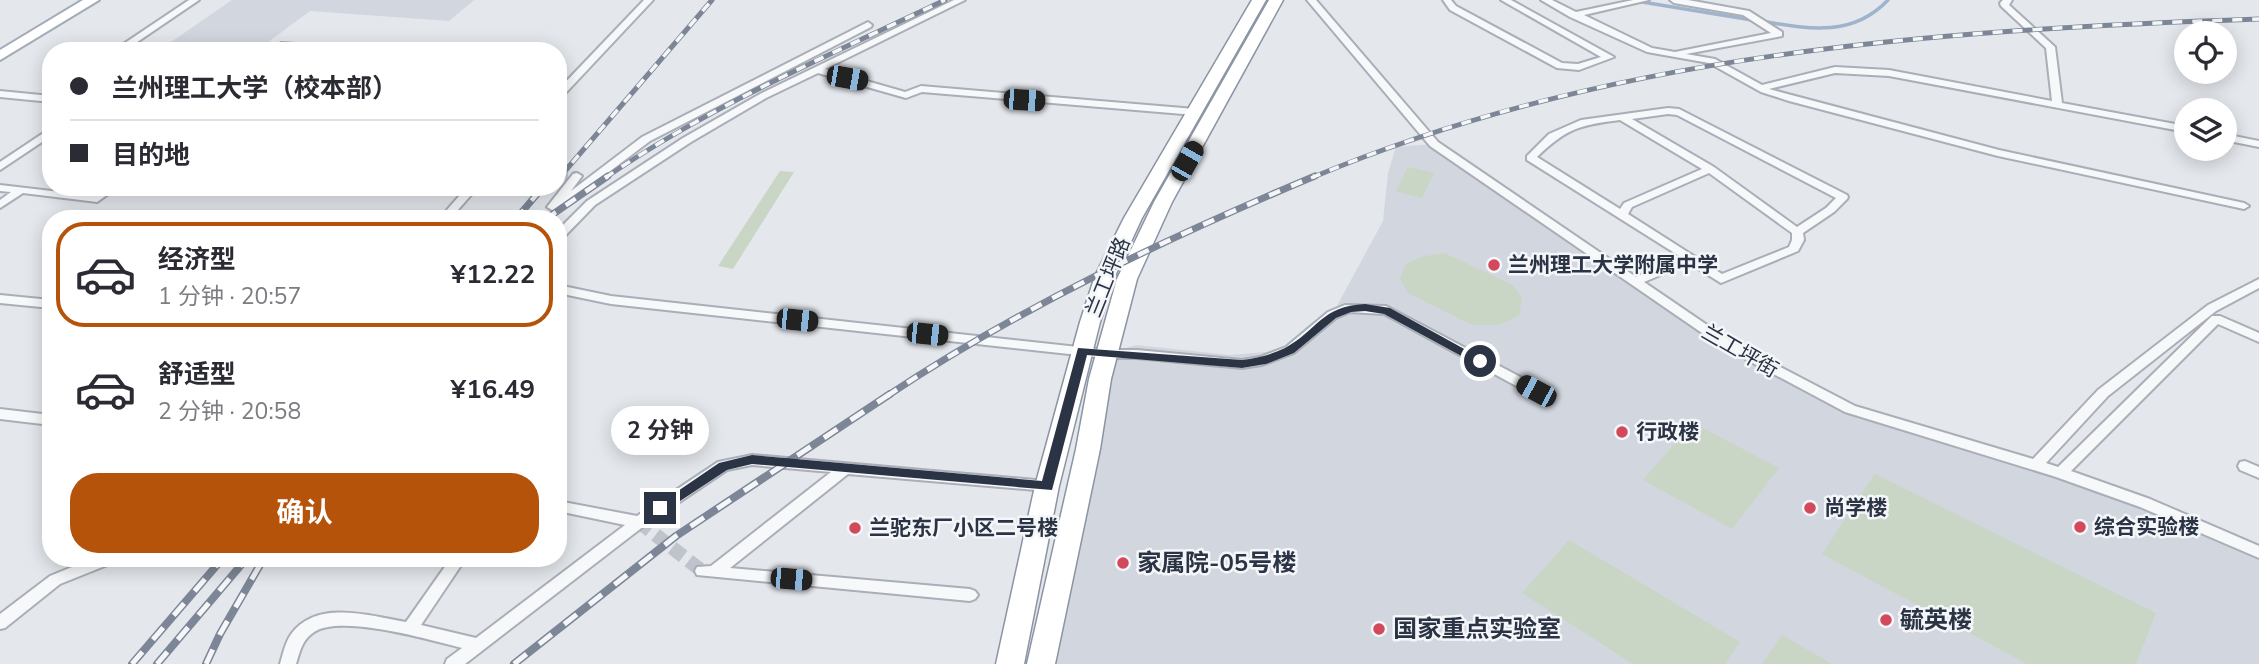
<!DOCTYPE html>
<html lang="zh">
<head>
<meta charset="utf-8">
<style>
  :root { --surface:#fff; --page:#f2f2f3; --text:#2b2b33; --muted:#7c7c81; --line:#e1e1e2; --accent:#b45309 }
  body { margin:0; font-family:"Nunito Sans","Noto Sans SC",sans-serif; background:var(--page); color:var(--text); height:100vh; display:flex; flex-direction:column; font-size:26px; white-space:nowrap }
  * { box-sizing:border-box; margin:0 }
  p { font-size:23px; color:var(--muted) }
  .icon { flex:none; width:38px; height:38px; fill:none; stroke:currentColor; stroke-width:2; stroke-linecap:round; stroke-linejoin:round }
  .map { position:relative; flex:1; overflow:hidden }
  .details { position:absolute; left:42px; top:210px; width:525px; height:357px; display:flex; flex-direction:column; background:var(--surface); border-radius:28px; box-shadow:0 4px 18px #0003 }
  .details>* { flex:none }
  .hud { position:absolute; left:42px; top:42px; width:525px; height:154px; border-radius:28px; box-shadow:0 4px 18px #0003; display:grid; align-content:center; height:154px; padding:0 28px; background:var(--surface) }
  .tools { position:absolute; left:2174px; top:21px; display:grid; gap:14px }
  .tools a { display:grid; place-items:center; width:63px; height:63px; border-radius:50%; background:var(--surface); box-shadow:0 4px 18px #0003; font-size:35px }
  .end { position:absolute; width:32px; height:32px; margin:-16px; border:9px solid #2b3445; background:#fff; box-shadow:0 0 0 4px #fff }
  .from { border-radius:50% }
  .bubble { position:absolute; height:49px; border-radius:24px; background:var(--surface); box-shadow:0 4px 18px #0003; font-size:23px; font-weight:700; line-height:49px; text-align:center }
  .car { position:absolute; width:21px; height:42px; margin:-21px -10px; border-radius:9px; box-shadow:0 0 5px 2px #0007; background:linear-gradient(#222 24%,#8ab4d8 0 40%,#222 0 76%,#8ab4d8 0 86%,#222 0) }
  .hud b { display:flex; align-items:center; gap:24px; height:66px; font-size:26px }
  .hud b+b { border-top:2px solid var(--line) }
  .hud i { width:18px; height:18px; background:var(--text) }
  ul { padding:12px 0 0; list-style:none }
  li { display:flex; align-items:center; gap:21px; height:105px; margin:0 14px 10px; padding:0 14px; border:4px solid transparent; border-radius:28px }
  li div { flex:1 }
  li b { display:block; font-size:26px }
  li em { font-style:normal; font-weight:700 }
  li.on { border-color:var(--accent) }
  li>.icon { width:63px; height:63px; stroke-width:1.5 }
  .primary-button { display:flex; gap:14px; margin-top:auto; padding:14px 28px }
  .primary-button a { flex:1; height:80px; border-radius:28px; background:var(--accent); color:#fff; font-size:28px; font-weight:700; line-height:80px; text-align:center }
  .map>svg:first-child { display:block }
  .built { fill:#d2d6de }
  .green { fill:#c9d6c5 }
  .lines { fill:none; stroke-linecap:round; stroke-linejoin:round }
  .stream { stroke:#9fb4cc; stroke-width:3.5 }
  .minor-tunnel-far1 { stroke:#bfc3cb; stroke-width:10; stroke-dasharray:10 4.5; stroke-linecap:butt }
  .minor-tunnel { stroke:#bfc3cb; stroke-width:14; stroke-dasharray:14 7; stroke-linecap:butt }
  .minor-casing { stroke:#a9aeb7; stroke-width:4 }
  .primary-casing { stroke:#a3abb8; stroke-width:4 }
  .trunk-casing { stroke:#8b94a3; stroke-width:3 }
  .minor { fill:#f7f8fa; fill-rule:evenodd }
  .primary { fill:#fff; fill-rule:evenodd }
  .trunk { fill:#fff; fill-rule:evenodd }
  .rail-far2-casing { stroke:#7d8696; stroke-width:5 }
  .rail-far1-casing { stroke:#7d8696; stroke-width:7 }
  .rail-casing { stroke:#7d8696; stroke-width:8 }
  .rail-far2 { stroke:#f4f6f9; stroke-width:3.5; stroke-dasharray:10; stroke-linecap:butt }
  .rail-far1 { stroke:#f4f6f9; stroke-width:4.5; stroke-dasharray:12; stroke-linecap:butt }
  .rail { stroke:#f4f6f9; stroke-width:5; stroke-dasharray:16; stroke-linecap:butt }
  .route { fill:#2b3445 }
  .poi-dot { fill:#d1495b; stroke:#f4f6f9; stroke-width:2.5 }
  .labels { text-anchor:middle; stroke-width:5; stroke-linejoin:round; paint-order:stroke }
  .poi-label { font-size:21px; font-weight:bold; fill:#2b3445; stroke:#f4f6f9; text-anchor:start }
  .street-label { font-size:21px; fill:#2b3445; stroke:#f4f6f9 }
  .near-poi-label { font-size:24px; font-weight:bold; fill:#2b3445; stroke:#f4f6f9; text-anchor:start }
</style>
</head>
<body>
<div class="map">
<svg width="2259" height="664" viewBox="0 0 2259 664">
  <rect width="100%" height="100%" fill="#e4e7ec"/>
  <g class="built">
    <polygon points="232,0 474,0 449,21 310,11 256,51 158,51"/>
    <polygon points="1434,144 1690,322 1823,397 2035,466 2259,552 2259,664 1041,664 1106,354 1136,345 1230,355 1290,350 1332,315 1383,221 1388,173 1396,147"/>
  </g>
  <g class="green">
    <polygon points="1408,167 1434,173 1422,198 1396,191"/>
    <polygon points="780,171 794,172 733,269 718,266"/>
    <polygon points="1444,253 1513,285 1522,298 1519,316 1499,325 1472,325 1408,293 1400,279 1406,264 1420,257"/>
    <polygon points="1693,423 1779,468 1732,529 1643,480"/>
    <polygon points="1875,474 2156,613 2136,664 2027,664 1822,554"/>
    <polygon points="1569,540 1740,642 1725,664 1633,664 1522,593"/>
    <polygon points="1782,635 1832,664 1762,664"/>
  </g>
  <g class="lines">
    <g class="stream">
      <polyline points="1630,0 1752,20"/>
      <path d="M1761 21C1808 29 1852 38 1888 0"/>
    </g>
    <polyline class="minor-tunnel-far1" points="558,175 577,176"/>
    <polyline class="minor-tunnel" points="639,522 702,571"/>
    <defs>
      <g id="minor">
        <polygon points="189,0 199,0 124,51 113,51"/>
        <polygon points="644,0 653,0 561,98 558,99 558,90"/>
        <polygon points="954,0 965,0 825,69 905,92 921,86 1195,109 1200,112 1195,115 922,92 906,98 818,73 766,98 691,142 595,205 562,239 558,240 558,230 587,201 683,138 760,94"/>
        <path d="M1307 0H1316L1438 142 1636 277 1681 257 1527 160V156L1549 134 1581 120 1668 108 1679 109 1847 195 1848 197 1847 199 1834 212 1803 233 1804 240 1798 251 1721 283 1689 263 1644 282 1729 340 1855 406 2033 459 2098 390 2208 305 2259 279V288L2216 311 2108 396 2046 463 2058 467 2212 316H2220L2259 333V342L2218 324 2071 471 2150 499 2259 546V558L2140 507 2056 477 1845 412 1721 346 1430 146ZM1668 114 1677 115 1836 198 1826 208 1797 227 1714 167 1632 119ZM1620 120 1702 169 1624 203 1620 209 1537 157C1567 128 1580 125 1620 120ZM1709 173 1792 233V240L1789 247 1722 274 1628 214 1632 207Z"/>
        <polygon points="1443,0 1451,0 1456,6 1562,63 1578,64 1601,57 1501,0 1511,0 1614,57 1579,70 1557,68 1450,10"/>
        <polygon points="1541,0 1552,0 1576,12 1633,0 1649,0 1584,15 1652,48 1675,52 1771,33 1743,15 1674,3 1670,0 1688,0 1749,11 1782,32 1782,36 1686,54 1715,59 1762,85 1835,67 1889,70 2052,101 2046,48 2001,6 2000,3 2003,0 2012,0 2009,5 2055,47 2062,103 2186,126 2186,132 1889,76 1835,73 1769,89 1999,150 2244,203 2249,206 2244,209 1998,156 1789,101 1761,92 1709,63 1647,52 1570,17"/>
        <polygon points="868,22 872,25 871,27 650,141 560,209 552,210 547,207 573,174 577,173 582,176 571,191 642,137"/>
        <polygon points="281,43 353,48 357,51 283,49 270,51"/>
        <polygon points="0,91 51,96 51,102 0,97"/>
        <polygon points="51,128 51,136 0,170 0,162"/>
        <polygon points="2224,134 2259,141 2259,147 2224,140"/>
        <polygon points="0,185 95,196 106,187 118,187 97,202 23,193 0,208 0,200 11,192 0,191"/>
        <polygon points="467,187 478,187 450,219 439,219"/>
        <polygon points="558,285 611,296 1106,350 1137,350 1242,360 1260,357 1286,347 1328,312 1345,305 1386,306 1541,388 1542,391 1541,394 1531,394 1384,314 1350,312 1336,318 1294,353 1262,365 1242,368 1137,358 1106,358 611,304 558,293"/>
        <polygon points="0,295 51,300 51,308 0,303"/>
        <polygon points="0,409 51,415 51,425 0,419"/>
        <path d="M752 455 1047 481 1052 482 1054 486 1052 490 1047 491 848 474 730 568 970 589 975 591 978 595 975 599 970 601 697 575 695 571 697 567 711 566 831 472 752 465 727 470 644 526 465 664H445L447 659 462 648C430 640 342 614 314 632 302 640 300 651 296 664H280C283 654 285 642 292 633 318 599 371 616 406 622L451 558H466L421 625 476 638 625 525 558 511V501L637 516 718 462Z"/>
        <polygon points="2245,461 2259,467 2259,478 2240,470 2238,466 2240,462"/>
        <polygon points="94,558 117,558 115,562 60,584 5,628 0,629 0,614 50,576"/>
      </g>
      <polygon id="primary" points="83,0 99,0 0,60 0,50"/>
      <g id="trunk">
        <polygon points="1252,0 1266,0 1142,218 1115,276 1100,322 1059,486 1024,664 996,664 1035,486 1080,322 1095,276 1124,218"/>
        <polygon points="1269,0 1283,0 1172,202 1137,279 1111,379 1100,449 1055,664 1027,664 1076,449 1089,379 1117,279 1154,202"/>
      </g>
    </defs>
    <use href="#minor" class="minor-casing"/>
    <use href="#primary" class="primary-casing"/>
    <use href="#trunk" class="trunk-casing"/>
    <use href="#minor" class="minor"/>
    <use href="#primary" class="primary"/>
    <use href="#trunk" class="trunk"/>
    <defs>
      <g id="rail-far2">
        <polyline points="559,178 712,0"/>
        <path d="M605 178C711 105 830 55 945 0"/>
        <path d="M1311 178C1611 52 1937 30 2259 19"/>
      </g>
      <g id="rail-far1">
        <polyline points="558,179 560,176"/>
        <polyline points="516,219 543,187"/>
        <polyline points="546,219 608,176"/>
        <path d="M887 396C1021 307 1167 238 1315 176"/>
      </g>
      <g id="rail">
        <polyline points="132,664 223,558"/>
        <polyline points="157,664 247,558"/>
        <polyline points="206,664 220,634 264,558"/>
        <polyline points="514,664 676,536 890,394"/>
      </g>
    </defs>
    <use href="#rail-far2" class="rail-far2-casing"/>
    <use href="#rail-far1" class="rail-far1-casing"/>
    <use href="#rail" class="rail-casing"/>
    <use href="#rail-far2" class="rail-far2"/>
    <use href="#rail-far1" class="rail-far1"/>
    <use href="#rail" class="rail"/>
  </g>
  <path class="route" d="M1365 304 1390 308 1486 361 1485 364H1476L1384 314 1365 311 1351 312 1336 318 1294 353 1266 364 1242 368 1087 355 1052 490 752 464 727 470 665 511H655L653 508 719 463 752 455 1042 481 1078 348 1242 360C1257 358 1271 355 1285 348 1318 330 1321 306 1365 304Z"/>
  <g class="poi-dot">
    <circle cx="1494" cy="265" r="7"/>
    <circle cx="1622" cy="432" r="7"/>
    <circle cx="1810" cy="508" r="7"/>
    <circle cx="2080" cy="527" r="7"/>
    <circle cx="855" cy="528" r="7"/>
    <circle cx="1123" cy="563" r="7"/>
    <circle cx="1886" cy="620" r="7"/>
    <circle cx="1379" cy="629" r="7"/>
  </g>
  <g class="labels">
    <g class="poi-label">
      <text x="1508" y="272">兰州理工大学附属中学</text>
      <text x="1636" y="439">行政楼</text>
      <text x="1824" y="515">尚学楼</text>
      <text x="2094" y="534">综合实验楼</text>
      <text x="869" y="535">兰驼东厂小区二号楼</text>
    </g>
    <g class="street-label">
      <text transform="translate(1108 277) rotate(-68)" y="7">兰工坪路</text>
      <text transform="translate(1740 351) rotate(30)" y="7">兰工坪街</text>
    </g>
    <g class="near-poi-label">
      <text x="1137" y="571">家属院-05号楼</text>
      <text x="1900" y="628">毓英楼</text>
      <text x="1393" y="637">国家重点实验室</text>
    </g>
  </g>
</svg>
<div class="tools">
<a><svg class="icon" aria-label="locate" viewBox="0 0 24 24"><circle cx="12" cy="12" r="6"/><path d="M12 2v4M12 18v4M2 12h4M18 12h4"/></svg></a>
<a><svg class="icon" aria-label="layers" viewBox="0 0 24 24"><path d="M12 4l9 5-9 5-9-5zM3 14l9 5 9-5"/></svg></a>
</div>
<i class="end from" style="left:1480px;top:361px"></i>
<i class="end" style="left:660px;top:508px"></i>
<div class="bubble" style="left:611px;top:406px;width:98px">2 分钟</div>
<i class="car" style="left:847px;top:78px;rotate:100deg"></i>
<i class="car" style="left:1024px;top:100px;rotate:94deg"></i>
<i class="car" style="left:1187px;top:161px;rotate:30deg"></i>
<i class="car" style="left:797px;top:320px;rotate:96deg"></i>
<i class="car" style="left:927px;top:334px;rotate:96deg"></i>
<i class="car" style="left:1536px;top:391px;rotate:298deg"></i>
<i class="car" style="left:791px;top:579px;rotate:95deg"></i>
<div class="hud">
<b><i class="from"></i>兰州理工大学（校本部）</b>
<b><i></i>目的地</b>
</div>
<section class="details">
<ul>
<li class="on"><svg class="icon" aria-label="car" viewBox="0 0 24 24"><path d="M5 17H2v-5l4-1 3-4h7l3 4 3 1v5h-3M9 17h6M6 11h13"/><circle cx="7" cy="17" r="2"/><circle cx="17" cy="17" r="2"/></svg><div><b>经济型</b><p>1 分钟 · 20:57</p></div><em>¥12.22</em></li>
<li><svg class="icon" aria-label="car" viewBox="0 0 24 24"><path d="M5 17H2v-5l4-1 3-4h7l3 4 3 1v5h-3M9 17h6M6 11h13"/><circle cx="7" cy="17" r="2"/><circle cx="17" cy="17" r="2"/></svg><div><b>舒适型</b><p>2 分钟 · 20:58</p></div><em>¥16.49</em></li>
</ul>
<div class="primary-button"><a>确认</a></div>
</section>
</div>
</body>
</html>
